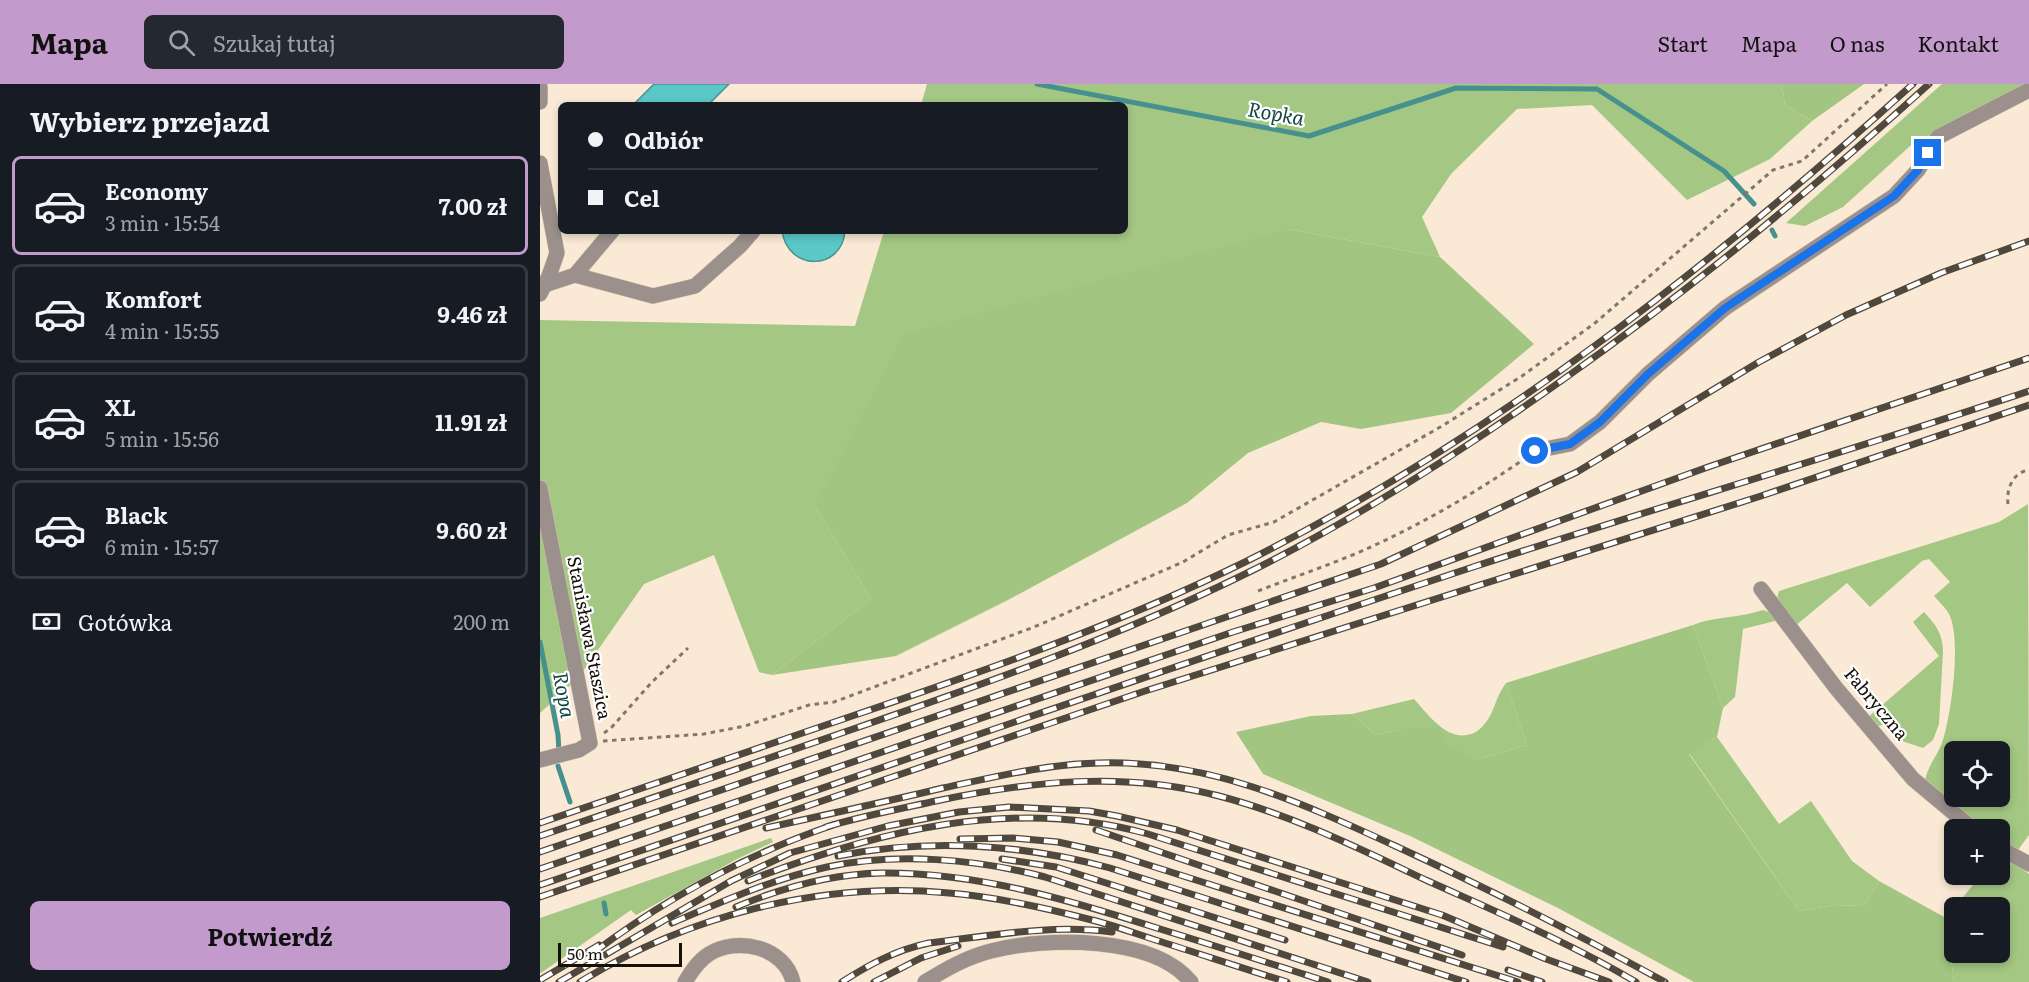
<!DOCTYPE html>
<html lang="pl">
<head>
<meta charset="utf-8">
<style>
  :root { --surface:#171b24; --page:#242831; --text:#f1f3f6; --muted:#9ea1a6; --line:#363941; --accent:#c39acc }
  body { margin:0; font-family:Literata,serif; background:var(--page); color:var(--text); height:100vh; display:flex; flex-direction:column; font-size:22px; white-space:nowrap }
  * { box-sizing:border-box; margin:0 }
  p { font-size:20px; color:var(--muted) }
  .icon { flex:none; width:33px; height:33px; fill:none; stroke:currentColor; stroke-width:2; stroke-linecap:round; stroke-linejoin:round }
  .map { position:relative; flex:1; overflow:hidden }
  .details { display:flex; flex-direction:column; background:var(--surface); width:540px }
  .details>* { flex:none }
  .guide { position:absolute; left:18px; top:18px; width:570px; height:132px; border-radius:9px; box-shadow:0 3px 9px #0003; display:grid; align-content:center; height:132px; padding:0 30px; background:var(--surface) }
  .fabs { position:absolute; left:1404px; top:657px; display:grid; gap:12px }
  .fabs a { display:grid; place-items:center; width:66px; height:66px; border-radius:9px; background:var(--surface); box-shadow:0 3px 9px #0003; font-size:30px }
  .scale { position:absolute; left:18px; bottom:15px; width:124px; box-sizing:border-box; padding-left:6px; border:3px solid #151008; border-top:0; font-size:16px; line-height:21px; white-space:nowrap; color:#151008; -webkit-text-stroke:4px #fff; paint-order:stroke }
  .end { position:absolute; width:27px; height:27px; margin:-14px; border:8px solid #1a73e8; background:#fff; box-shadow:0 0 0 3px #fff }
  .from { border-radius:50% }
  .guide b { display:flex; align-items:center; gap:21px; height:57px; font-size:22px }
  .guide b+b { border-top:2px solid var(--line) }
  .guide i { width:15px; height:15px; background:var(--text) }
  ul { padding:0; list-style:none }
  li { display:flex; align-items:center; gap:18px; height:99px; margin:0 12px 9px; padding:0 18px; border:3px solid var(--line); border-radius:9px }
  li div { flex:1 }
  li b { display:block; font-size:22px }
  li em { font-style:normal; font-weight:700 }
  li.selected { border-color:var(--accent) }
  li>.icon { width:54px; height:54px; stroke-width:1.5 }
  h2 { padding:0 30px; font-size:27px; line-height:72px }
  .pay { display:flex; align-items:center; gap:15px; height:66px; padding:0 30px; font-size:22px }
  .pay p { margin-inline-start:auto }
  .action { display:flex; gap:12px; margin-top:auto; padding:12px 30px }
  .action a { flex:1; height:69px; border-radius:9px; background:var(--accent); color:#111; font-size:24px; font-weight:700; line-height:69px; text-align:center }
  header { display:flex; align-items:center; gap:36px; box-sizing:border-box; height:84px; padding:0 30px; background:var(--accent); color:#111 }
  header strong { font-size:28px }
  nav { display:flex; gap:33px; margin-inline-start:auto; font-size:21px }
  .search { width:420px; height:54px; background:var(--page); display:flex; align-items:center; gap:15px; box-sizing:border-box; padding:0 21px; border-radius:9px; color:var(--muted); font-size:22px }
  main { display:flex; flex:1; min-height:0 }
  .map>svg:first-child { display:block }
  .green { fill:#a4c783; fill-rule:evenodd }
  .forest { fill:#a2c581 }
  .water { fill:#5bc8c8; stroke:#46918e; stroke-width:1.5 }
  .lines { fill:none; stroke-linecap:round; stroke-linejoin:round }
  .stream { stroke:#46918e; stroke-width:5 }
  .minor-casing { stroke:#d5c6b3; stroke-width:16 }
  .path { stroke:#827869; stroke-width:3; stroke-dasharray:4.5 4.5; stroke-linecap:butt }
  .minor { stroke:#9b908b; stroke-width:15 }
  .rail-casing { stroke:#50483c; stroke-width:7 }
  .rail { stroke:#fff; stroke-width:4.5; stroke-dasharray:14; stroke-linecap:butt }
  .route { stroke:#1a73e8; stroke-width:8 }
  .labels { text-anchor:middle; stroke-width:4.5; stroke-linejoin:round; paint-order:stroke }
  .street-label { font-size:18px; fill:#151008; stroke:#fff }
  .water-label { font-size:20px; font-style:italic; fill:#144646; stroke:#fff }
</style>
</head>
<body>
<header>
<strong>Mapa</strong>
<div class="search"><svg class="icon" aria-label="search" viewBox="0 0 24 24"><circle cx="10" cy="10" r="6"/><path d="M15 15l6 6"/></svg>Szukaj tutaj</div>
<nav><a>Start</a><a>Mapa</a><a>O nas</a><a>Kontakt</a></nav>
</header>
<main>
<section class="details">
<h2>Wybierz przejazd</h2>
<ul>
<li class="selected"><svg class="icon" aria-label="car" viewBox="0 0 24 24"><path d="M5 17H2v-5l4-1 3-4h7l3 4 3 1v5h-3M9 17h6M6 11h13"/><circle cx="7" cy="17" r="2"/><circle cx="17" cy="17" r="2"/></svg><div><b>Economy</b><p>3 min · 15:54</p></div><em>7.00 zł</em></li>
<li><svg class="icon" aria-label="car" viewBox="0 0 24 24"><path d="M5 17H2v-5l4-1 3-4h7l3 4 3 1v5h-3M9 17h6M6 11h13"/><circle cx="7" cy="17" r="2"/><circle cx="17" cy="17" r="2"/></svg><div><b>Komfort</b><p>4 min · 15:55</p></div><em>9.46 zł</em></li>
<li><svg class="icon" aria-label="car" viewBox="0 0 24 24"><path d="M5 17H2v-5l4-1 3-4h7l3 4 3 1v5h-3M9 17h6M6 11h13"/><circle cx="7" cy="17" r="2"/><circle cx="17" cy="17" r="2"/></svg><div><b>XL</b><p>5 min · 15:56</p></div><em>11.91 zł</em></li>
<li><svg class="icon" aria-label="car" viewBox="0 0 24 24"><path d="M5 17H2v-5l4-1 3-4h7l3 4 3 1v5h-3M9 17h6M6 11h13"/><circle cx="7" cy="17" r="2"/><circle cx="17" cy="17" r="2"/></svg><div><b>Black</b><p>6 min · 15:57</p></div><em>9.60 zł</em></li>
</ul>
<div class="pay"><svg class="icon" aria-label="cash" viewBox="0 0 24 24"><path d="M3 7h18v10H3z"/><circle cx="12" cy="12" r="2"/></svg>Gotówka<p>200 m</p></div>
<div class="action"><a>Potwierdź</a></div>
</section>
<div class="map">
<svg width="1489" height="898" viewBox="0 0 1489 898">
  <rect width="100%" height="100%" fill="#fae9d4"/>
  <g class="green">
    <polygon points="387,0 1242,0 1245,21 1272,37 1230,75 1147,116 1052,21 977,25 911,90 882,133 900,173 748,145 275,422 331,515 232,591 219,588 174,471 104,500 39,593 0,629 0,236 315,242 344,147 585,147 585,21 381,21"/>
    <polygon points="1402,0 1485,0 1370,62 1303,123 1265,142 1246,139"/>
    <path d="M1488 420 1489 751 1478 766 1460 757V746L1445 745 1385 697C1387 683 1397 672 1402 659 1411 633 1422 555 1409 530 1406 524 1399 518 1394 512L1410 498 1389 475 1382 477 1330 523 1307 499 1255 542 1237 514 1239 507 1459 438ZM1414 668H1460V712H1414Z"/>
    <path d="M1223 526 1234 530 1239 536 1203 545 1195 613 1183 624 1153 541C1175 532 1200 534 1223 526Z"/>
    <path d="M1384 528C1396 541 1403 550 1403 568L1399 640 1393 656 1383 664 1356 655 1345 640 1336 643 1326 635 1399 572 1373 538Z"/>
    <path d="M966 599 987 661 939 675 862 645 836 651 812 630 874 615C889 631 908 660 934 649 940 646 947 638 950 632 957 619 956 613 966 599Z"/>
    <polygon points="1177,653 1239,740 1271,717 1312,777 1339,797 1324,822 1295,821 1259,827 1149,669"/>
    <polygon points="231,754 233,758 197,775 96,831 91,826 1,889 0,888 0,834"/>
    <path d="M1460 769 1489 790V898H1414L1406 834 1441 791 1460 790ZM1414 824H1460V868H1414Z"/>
  </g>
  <g class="forest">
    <polygon points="1242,0 1324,0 1272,37 1245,21"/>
    <polygon points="748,145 900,173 994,260 911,329 821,345 781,338 708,369 647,419 468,516 356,572 232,591 331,515 275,422 364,250"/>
    <polygon points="1153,541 1183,624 1177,653 1149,670 1259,827 1295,821 1324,822 1339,797 1406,834 1414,898 1154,898 1018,824 870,752 723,690 696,648 771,632 812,630 836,651 862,645 897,643 908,662 939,675 987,661 966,599"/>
  </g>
  <g class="water">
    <polygon points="114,0 189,0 168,21 93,21"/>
    <path d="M242 147H305C302 187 248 188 242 147Z"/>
  </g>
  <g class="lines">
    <g class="stream">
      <polyline points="497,0 769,52 916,4 1057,5 1184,87 1214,120"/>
      <polyline points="1232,146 1235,152"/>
      <polyline points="0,558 18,651 19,668"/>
      <polyline points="18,682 30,718"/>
      <polyline points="64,819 66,830"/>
    </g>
    <defs>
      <g id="minor">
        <polyline points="0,3 0,18"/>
        <polyline points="0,79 17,169 9,192 0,210"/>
        <polyline points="35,191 113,212 155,202 200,162 213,147"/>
        <polyline points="5,201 35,191 72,147"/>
        <polyline points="995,367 1030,360 1060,338 1108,290 1185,224 1354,112 1378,86 1398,53 1489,6"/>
        <polyline points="0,404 50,659 39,666 0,676"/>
        <polyline points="1221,505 1296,604 1373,695 1434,746"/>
        <polyline points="1460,764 1489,780"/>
        <path d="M145 898C151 888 158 877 169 870 197 852 245 863 253 898"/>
        <path d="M385 898C406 885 427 873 451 867 505 853 613 851 651 898"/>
      </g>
    </defs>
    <use href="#minor" class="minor-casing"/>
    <g class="path">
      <path d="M1468 420C1466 405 1473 388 1489 386"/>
      <path d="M718 507C756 492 796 479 833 462 887 437 935 409 984 375"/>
      <polyline points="64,649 71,644 112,598 148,564"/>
      <polyline points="63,657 164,650 205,642 269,621 294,618 494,543 643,478 688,451 734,438 902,342 982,292 1055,239 1233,86 1262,77 1347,0"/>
    </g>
    <use href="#minor" class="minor"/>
    <defs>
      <g id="rail">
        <path d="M0 739C105 703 210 667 315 631 447 586 579 540 705 478 951 355 1170 183 1373 0"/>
        <path d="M286 743C322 732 359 725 396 717 491 697 584 687 679 712 752 731 820 765 888 797 959 829 1030 859 1096 898"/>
        <path d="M226 744C285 731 344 718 403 704 455 693 506 680 559 679 672 676 764 720 864 766 953 807 1039 851 1125 898"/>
        <polyline points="556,746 922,871"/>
        <path d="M0 752C106 716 213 680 319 643 448 599 576 553 699 493 812 438 918 370 1021 297 1150 206 1272 106 1389 0"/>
        <polyline points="420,755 473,754 518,758 577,771 978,898"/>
        <polyline points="0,768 841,480 1037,388 1219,278 1306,231 1401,189 1489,157"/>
        <path d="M298 772C388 754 483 760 570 784L926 898"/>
        <polyline points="462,775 516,783 745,856"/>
        <polyline points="0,785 693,548 834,504 1168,383 1489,274"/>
        <path d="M208 797C336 747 472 712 608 750L963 863"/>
        <path d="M0 801C311 695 621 586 933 483 1118 423 1305 369 1489 307"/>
        <polyline points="0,813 605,607 1221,412 1489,321"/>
        <path d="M196 823C241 804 292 790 341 789 437 788 529 816 620 845 676 862 732 880 788 898"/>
        <path d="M132 839C183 817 233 795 287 783 356 768 437 775 505 793L828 898"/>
        <path d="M53 869C125 815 208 770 293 741"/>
        <polyline points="968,886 1002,898"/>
        <polyline points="0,896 59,861"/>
        <polyline points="19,898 191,797 250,769 348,742 419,728 469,723 549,727 577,732 637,746 902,831 1006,875 1069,898"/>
        <path d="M40 898C149 831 281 797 409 809 457 813 506 824 552 836 576 842 599 851 622 858 663 871 705 885 747 898"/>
        <path d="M302 898C330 880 356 866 389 859 449 852 511 840 572 848"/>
        <polyline points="334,898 381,874 418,862"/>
      </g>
    </defs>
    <use href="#rail" class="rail-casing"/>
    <use href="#rail" class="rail"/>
  </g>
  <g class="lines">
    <polyline class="route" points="995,367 1030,360 1060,338 1108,290 1185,224 1354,112 1378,86 1388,69"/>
  </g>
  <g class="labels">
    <g class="street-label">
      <text transform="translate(49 554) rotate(79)" y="6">Stanisława Staszica</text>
      <text transform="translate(1336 620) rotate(50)" y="6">Fabryczna</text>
    </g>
    <g class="water-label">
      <text transform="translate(736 30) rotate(10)" y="7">Ropka</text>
      <text transform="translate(24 611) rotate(80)" y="7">Ropa</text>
    </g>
  </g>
</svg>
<div class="fabs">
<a><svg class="icon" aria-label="locate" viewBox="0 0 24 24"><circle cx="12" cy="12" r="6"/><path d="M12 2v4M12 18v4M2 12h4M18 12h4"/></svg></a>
<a>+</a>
<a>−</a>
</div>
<div class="scale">50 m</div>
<i class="end from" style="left:995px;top:367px"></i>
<i class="end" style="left:1388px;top:69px"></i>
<div class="guide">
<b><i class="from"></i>Odbiór</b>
<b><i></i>Cel</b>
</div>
</div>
</main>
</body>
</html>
